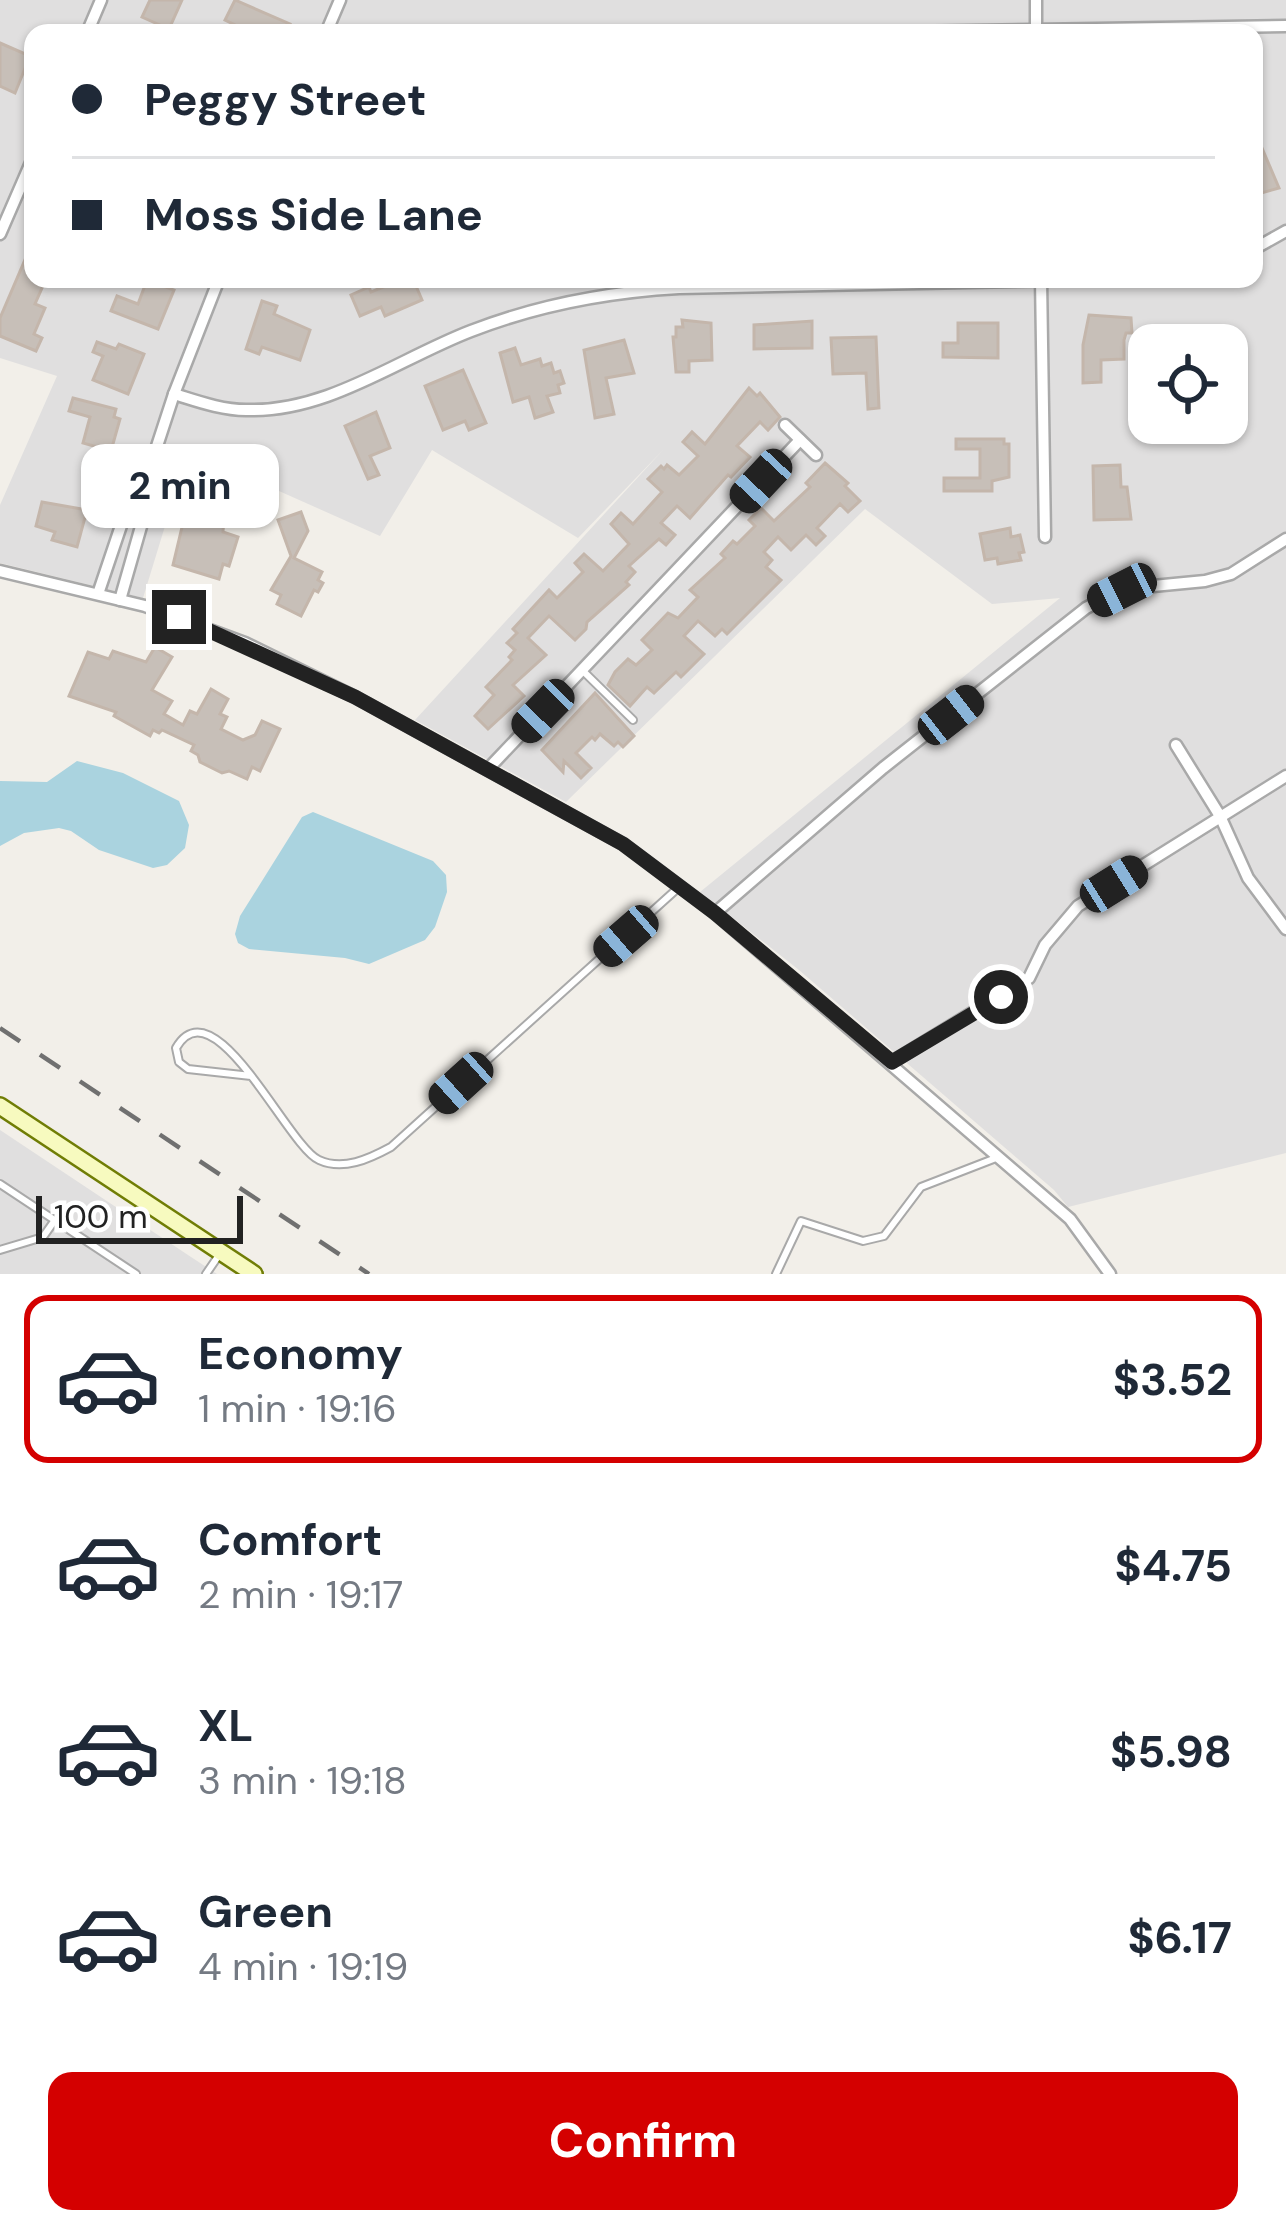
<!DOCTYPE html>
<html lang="en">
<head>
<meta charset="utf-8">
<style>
  :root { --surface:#fff; --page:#f2f2f3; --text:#1f2937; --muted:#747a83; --line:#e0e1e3; --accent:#d40000 }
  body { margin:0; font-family:"DM Sans",sans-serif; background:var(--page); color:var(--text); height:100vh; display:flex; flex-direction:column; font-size:45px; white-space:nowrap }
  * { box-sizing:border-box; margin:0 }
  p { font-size:39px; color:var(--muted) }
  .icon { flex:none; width:66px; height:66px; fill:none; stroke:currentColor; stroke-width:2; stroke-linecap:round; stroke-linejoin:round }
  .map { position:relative; height:1274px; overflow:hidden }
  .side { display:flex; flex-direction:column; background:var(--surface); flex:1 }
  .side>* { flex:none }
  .top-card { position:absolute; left:24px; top:24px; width:1239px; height:264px; border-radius:24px; box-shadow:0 3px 9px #0004; display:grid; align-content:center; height:264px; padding:0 48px; background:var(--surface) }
  .controls { position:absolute; left:1128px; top:324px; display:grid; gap:24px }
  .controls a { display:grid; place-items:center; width:120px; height:120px; border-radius:24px; background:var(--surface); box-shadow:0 3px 9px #0004; font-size:60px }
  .scale { position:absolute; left:36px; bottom:30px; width:207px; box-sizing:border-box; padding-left:12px; border:6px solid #222; border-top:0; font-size:33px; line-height:42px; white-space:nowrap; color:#222; -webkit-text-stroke:9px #fff; paint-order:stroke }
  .end { position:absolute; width:54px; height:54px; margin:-27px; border:15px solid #222; background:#fff; box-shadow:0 0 0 6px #fff }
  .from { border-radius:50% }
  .bubble { position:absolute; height:84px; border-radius:24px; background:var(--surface); box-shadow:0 3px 9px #0004; font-size:39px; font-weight:700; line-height:84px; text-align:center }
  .car { position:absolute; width:36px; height:72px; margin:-36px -18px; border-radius:15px; box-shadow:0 0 9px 3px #0007; background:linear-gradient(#222 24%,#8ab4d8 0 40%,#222 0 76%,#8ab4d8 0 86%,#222 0) }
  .top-card b { display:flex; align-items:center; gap:42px; height:114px; font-size:45px }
  .top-card b+b { border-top:3px solid var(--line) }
  .top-card i { width:30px; height:30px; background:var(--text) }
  ul { padding:21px 0 0; list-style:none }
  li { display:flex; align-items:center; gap:36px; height:168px; margin:0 24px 18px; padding:0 24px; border:6px solid transparent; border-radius:24px }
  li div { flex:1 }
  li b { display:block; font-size:45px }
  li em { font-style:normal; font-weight:700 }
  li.current { border-color:var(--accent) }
  li>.icon { width:108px; height:108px; stroke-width:1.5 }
  .cta { display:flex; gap:24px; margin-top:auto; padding:24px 48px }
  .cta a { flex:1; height:138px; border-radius:24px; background:var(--accent); color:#fff; font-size:48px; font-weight:700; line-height:138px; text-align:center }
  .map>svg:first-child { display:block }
  .residential { fill:#e0dfdf; fill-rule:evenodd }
  .water { fill:#aad3df }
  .building { fill:#c7bfb8; stroke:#c4b6ab; stroke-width:3 }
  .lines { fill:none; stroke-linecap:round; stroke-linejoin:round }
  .lane-casing { stroke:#a9a9a9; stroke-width:10 }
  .street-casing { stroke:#a9a9a9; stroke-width:15 }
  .secondary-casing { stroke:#707d05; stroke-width:20 }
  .lane { stroke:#fff; stroke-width:6 }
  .street { stroke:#fff; stroke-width:10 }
  .secondary { stroke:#f7fabf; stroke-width:15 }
  .rail { stroke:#707070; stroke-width:4.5; stroke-dasharray:24 24; stroke-linecap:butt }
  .route { stroke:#222; stroke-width:15 }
</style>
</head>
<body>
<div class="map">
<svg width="1286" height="1274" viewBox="0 0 1286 1274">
  <rect width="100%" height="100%" fill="#f2efe9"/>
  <g class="residential">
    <path d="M0 0H1286V1153L1068 1207 1054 1190 799 970 700 892 1060 598 992 604 865 509 566 802 415 720 663 450 578 538 432 450 380 536 279 491 269 512 177 487 143 598 0 563V505L57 376 0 358ZM33 33H1254V279H33ZM1149 345H1227V423H1149Z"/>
    <polygon points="0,1130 191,1257 217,1274 0,1274"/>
  </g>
  <g class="water">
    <polygon points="77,761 123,773 179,801 189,825 185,848 167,865 153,868 99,850 71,831 59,828 24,833 0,846 0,781 47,782"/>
    <polygon points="313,812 433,861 446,875 447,892 435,927 425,940 369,964 345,958 249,949 238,943 235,934 240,916 302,817"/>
  </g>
  <g class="building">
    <polygon points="150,0 182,0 169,29 142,17"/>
    <polygon points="235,0 290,24 286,33 252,33 225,20"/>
    <polygon points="0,43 30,56 15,93 0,86"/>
    <polygon points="1262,148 1279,188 1254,195 1254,151"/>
    <polygon points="33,241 33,279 46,279 35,304 45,308 34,334 42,338 36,351 0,336 0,318"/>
    <polygon points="403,279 413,279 422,300 385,316 381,307 360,316 351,295 369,287 371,292"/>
    <polygon points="147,280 174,290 158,329 111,311 117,296 138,304"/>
    <polygon points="262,301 277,306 274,314 310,330 300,360 262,347 259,354 246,349"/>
    <polygon points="1089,315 1131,318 1132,333 1126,333 1124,340 1124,359 1101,360 1101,382 1083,383 1083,345"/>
    <polygon points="682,320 711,323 712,360 689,361 689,372 676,372 673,337 676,337 676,327 683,327"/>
    <polygon points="812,321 812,348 754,349 754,325"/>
    <polygon points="958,323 998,323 998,358 943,357 943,343 958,343"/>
    <polygon points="876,337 879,408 868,409 866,373 833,374 831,338"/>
    <polygon points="624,340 634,373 606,378 614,414 595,418 584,350"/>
    <polygon points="97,342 116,349 119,344 144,354 128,394 93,380 103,356 93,352"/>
    <polygon points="515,348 521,365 540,359 542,366 551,363 554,373 560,371 564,383 558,385 560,393 547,396 553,412 535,418 529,397 513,402 500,353"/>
    <polygon points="463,370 486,423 469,430 465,421 443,430 425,386"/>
    <polygon points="749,388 757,396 760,393 780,417 768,430 760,422 737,446 750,457 731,477 728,475 690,518 677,506 661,523 675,535 666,545 659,539 629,566 635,572 626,582 629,585 587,622 586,629 575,640 549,616 528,638 546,655 513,685 524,696 488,729 475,716 494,695 486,687 512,660 509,657 515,650 507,643 517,633 513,629 549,590 557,598 583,572 575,563 584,554 603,571 629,544 611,524 621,513 633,524 662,492 648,479 661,466 664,469 667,465 679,475 698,456 683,442 692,432 705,444"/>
    <polygon points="73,398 116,409 114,417 120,419 111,451 83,443 90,417 69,411"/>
    <polygon points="376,412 390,448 370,456 379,475 368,479 345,426"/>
    <polygon points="956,439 1004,439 1004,444 1009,444 1009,477 992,481 992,491 944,491 944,478 980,478 980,449 956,449"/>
    <polygon points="230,448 252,448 252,456 258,456 257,490 245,489 246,476 221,475 220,459 230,460"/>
    <polygon points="825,463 848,483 845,486 860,501 848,512 840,504 817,528 825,536 816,545 806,535 791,550 778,537 764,552 772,560 766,567 781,580 727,634 722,629 715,636 698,621 684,636 704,654 681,677 676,672 654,693 647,687 630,706 608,685 615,672 628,659 636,665 652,650 642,640 668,613 678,618 698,597 690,590 725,558 721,554 733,541 737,544 755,526 749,520 761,508 774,521 810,487 806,483"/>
    <polygon points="1120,465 1121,487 1127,487 1131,519 1094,520 1093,466"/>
    <polygon points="211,498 225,502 223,532 238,537 229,566 223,564 219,579 173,565 188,502 208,508"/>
    <polygon points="42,502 87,510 77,547 52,540 55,532 36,526"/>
    <polygon points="301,512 308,531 294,558 322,572 318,580 323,583 318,592 314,590 301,616 277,604 281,595 271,590 291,556 278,520"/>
    <polygon points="1010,528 1011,537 1020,535 1024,552 1019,553 1021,560 998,564 997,558 985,560 980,534"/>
    <polygon points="155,647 172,657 152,690 172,701 164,714 183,725 190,711 197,714 211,689 228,699 220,714 227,717 221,729 243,740 255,735 262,721 280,729 260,771 252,767 247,779 229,771 222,773 200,762 198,755 191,751 194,745 162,730 159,733 153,730 150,736 114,716 116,712 69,696 88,652 109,659 113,651 146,662"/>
    <polygon points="595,693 634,736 623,747 618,742 614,746 600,734 595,740 592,737 576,753 591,768 581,778 564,761 563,772 542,750"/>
  </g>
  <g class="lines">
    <defs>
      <g id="lane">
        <polyline points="582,670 633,720"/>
        <path d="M251 1076 188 1069 179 1062 176 1048C214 982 288 1147 319 1160 343 1171 369 1159 391 1147L678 888"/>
        <polyline points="0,1184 136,1274"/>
        <polyline points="0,1250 43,1237 55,1220"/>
        <polyline points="206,1274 219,1255"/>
        <polyline points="776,1274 801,1221 863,1241 884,1236 921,1187 996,1158"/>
      </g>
      <g id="street">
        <polyline points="1036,0 1036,33"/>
        <polyline points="87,33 101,0"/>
        <polyline points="326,33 340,0"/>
        <polyline points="836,33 1286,26"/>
        <polyline points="0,234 33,158"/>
        <polyline points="1254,249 1286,231"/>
        <polyline points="1041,279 1045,537"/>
        <path d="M174 394C197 401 221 410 246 410 327 413 398 359 471 331 538 305 608 292 679 288L1119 279"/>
        <polyline points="785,425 816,455"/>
        <polyline points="0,571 145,606 245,643 355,697 623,844 715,913 1070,1219 1110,1274"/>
        <polyline points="98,594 131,496 143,489 174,394 219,279"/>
        <polyline points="120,600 148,502 143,489"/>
        <polyline points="1176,745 1220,816 1248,878 1286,929"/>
        <polyline points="488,769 800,440"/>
        <polyline points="715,913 883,768 1086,608 1122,589 1205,581 1231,574 1286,539"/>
        <polyline points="892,1062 1029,978 1045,945 1078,906 1286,776"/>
      </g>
      <polyline id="secondary" points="0,1106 254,1274"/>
    </defs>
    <use href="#lane" class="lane-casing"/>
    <use href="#street" class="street-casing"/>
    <use href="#secondary" class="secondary-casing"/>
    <use href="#lane" class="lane"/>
    <use href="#street" class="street"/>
    <use href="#secondary" class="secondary"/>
    <polyline class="rail" points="0,1028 369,1274"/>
  </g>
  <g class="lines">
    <polyline class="route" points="179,617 355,697 623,844 715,913 892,1062 1001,997"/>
  </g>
</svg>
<div class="controls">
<a><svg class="icon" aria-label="locate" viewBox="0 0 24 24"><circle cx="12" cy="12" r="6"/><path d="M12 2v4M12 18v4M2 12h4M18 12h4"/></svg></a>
</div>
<div class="scale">100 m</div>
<i class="end from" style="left:1001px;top:997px"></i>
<i class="end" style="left:179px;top:617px"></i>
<div class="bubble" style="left:81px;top:444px;width:198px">2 min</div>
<i class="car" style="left:761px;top:481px;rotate:223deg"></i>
<i class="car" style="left:1122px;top:590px;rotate:243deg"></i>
<i class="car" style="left:543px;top:711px;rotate:224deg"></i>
<i class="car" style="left:951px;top:715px;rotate:52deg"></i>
<i class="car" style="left:1114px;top:884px;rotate:58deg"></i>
<i class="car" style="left:626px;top:936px;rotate:229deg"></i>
<i class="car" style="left:461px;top:1083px;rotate:228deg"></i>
<div class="top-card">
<b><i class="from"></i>Peggy Street</b>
<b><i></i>Moss Side Lane</b>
</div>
</div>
<section class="side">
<ul>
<li class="current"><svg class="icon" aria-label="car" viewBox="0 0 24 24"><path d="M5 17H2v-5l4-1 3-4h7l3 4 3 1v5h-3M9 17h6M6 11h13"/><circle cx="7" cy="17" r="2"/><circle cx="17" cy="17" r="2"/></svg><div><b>Economy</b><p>1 min · 19:16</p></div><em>$3.52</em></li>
<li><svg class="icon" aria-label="car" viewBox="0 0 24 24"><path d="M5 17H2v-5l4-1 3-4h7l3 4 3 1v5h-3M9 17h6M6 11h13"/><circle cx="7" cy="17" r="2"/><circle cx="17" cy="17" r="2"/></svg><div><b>Comfort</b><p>2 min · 19:17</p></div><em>$4.75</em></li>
<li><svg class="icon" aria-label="car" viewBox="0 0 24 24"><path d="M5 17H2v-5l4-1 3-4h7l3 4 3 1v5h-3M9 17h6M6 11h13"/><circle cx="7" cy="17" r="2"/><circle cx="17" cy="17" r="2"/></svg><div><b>XL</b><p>3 min · 19:18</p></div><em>$5.98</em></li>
<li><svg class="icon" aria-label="car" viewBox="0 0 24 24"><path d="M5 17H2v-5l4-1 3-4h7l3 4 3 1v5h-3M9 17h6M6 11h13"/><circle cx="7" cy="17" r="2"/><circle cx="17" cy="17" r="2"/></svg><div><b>Green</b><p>4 min · 19:19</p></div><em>$6.17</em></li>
</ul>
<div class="cta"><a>Confirm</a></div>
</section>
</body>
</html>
